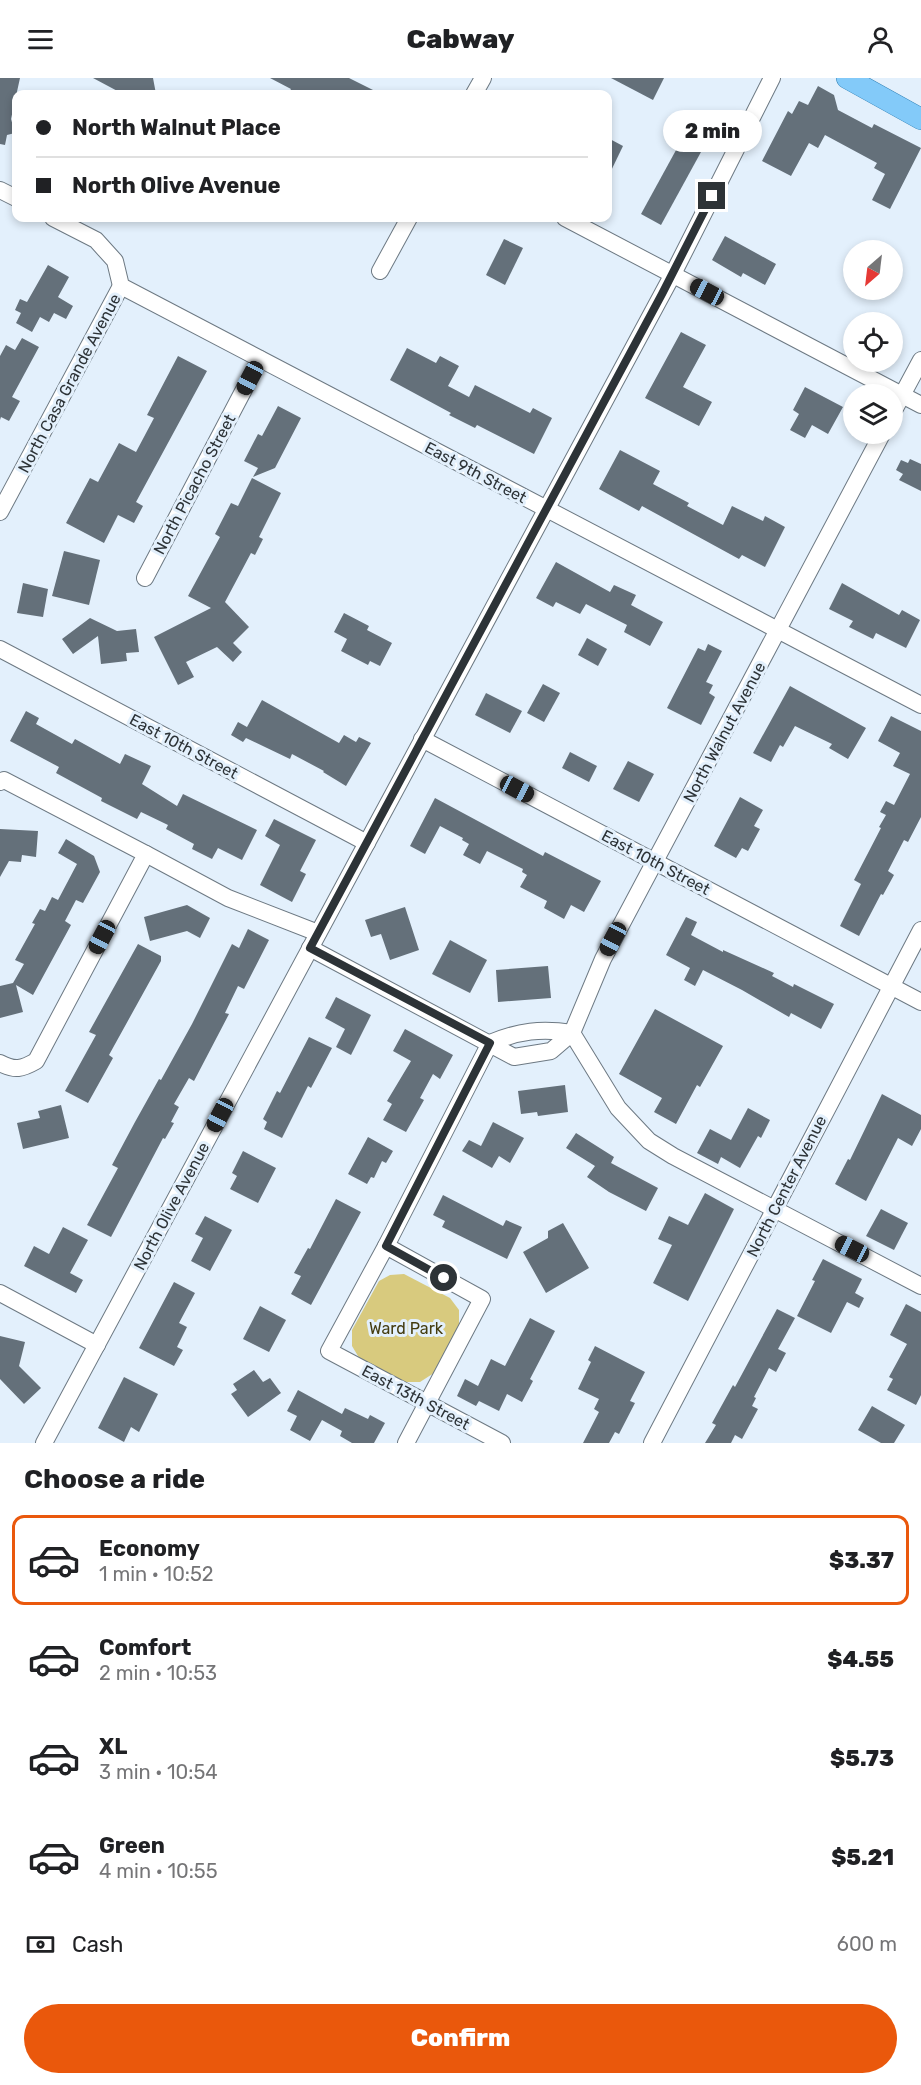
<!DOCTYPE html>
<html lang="en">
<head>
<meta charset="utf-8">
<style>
  :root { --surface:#fff; --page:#f2f2f2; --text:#202124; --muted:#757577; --line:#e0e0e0; --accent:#ea580c }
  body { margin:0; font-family:Rubik,sans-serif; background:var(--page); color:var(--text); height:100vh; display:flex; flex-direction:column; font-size:22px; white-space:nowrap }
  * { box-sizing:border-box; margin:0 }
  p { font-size:20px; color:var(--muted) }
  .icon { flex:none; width:33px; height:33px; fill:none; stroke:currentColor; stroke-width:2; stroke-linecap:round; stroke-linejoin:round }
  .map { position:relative; height:1365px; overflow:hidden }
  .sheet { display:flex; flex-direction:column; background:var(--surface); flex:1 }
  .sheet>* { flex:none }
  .top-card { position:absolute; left:12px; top:12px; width:600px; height:132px; border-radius:12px; box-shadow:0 3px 9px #0003; display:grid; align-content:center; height:132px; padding:0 24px; background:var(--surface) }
  .needle { width:39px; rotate:208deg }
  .buttons { position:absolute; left:843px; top:162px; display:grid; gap:12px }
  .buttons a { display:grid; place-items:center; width:60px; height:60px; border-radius:50%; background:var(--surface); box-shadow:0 3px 9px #0003; font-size:30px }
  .end { position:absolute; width:27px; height:27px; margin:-14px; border:8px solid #2d3337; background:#fff; box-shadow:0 0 0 3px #fff }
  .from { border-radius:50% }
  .bubble { position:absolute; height:42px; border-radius:21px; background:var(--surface); box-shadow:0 3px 9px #0003; font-size:20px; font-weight:800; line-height:42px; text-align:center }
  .car { position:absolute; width:18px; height:36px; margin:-18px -9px; border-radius:8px; box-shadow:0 0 4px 2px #0007; background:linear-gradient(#222 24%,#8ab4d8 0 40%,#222 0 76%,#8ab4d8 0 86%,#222 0) }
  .top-card b { display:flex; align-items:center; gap:21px; height:57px; font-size:22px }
  .top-card b+b { border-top:2px solid var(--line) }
  .top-card i { width:15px; height:15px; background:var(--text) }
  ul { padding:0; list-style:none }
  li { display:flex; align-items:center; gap:18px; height:90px; margin:0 12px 9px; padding:0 12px; border:3px solid transparent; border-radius:12px }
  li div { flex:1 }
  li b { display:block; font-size:22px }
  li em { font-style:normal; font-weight:800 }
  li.selected { border-color:var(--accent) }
  li>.icon { width:54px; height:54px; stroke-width:1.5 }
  h2 { padding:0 24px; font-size:27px; line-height:72px }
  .pay { display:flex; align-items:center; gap:15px; height:66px; padding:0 24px; font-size:22px }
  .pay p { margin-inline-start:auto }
  .primary-button { display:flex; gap:12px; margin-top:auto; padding:12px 24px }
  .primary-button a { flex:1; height:69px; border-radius:36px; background:var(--accent); color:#fff; font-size:24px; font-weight:800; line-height:69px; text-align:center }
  header { display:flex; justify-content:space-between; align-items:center; height:78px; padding:0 24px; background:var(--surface); font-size:27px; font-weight:800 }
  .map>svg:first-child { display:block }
  .green { fill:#d8ca7e }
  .building { fill:#64707a }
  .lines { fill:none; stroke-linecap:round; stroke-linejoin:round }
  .minor-casing { stroke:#6d7983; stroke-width:18 }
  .major-casing { stroke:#2f7eb2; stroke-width:22 }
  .minor { stroke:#fff; stroke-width:16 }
  .major { stroke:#83caf9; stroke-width:21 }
  .route { stroke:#2d3337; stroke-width:8 }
  .labels { text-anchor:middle; stroke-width:6; stroke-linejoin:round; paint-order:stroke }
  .street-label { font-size:16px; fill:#2d3337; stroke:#e3f0fc }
  .park-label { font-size:16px; fill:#443c10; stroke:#e3f0fc }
</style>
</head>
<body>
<header><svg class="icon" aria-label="menu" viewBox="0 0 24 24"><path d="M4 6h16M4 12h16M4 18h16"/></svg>Cabway<svg class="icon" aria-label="person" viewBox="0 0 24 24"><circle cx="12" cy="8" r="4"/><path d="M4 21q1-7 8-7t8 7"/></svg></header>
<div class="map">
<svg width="921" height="1365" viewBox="0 0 921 1365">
  <rect width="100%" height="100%" fill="#e3f0fc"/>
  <polygon class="green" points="404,1196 450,1220 459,1232 459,1248 434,1295 420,1304 401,1304 361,1283 352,1268 352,1252 379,1203 390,1197"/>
  <g class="building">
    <polygon points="0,0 20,0 11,41 15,55 7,57 5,67 0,66"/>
    <polygon points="93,0 153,0 156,16 123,16"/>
    <polygon points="270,0 349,0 381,16 288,16 291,11"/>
    <polygon points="611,0 664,0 653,22"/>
    <polygon points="818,8 834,17 838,32 872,50 874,46 921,70 890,131 872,122 885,96 874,90 877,85 825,57 818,70 809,65 791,98 762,83 788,33 792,36 799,23 808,27"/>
    <polygon points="608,60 623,68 608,99"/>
    <polygon points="681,63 701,74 661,147 641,136"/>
    <polygon points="725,158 776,186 765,207 743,195 741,199 712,182"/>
    <polygon points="504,161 523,170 505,207 486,197"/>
    <polygon points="48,187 69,199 58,219 73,228 66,241 54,235 49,244 40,239 32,254 16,245 21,235 15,232 20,221 27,224"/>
    <polygon points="681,254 706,267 683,309 712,324 699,348 645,320"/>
    <polygon points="22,260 39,269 12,319 20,323 9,343 1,339 0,342 0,278 6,267 15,272"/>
    <polygon points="407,270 436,285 440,278 459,288 448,308 469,319 475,307 530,335 533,330 552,340 534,376 477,347 475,350 449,337 451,335 390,302"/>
    <polygon points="178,278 207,293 136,424 143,428 134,445 118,437 104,465 66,445 90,400 98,404 119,365 136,374 154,340 147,337"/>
    <polygon points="805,309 843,329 828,356 812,347 805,360 790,352 799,336 793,332"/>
    <polygon points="278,328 301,340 275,390 253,399 258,390 244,383 258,356 262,358"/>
    <polygon points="620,372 660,393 653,406 689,425 687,428 723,447 732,428 763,443 765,438 785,449 765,489 742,477 739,481 642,428 639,433 599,411"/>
    <polygon points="910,381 921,386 921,413 899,402 903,396 896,392 901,382 908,385"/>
    <polygon points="252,400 281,415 259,459 263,461 255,477 251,475 225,524 249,549 233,565 242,574 233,584 217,569 186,584 194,599 178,607 154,559 211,530 188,518 220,459 215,456 231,425 238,428"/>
    <polygon points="64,473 100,482 89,527 52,518"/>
    <polygon points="556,484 610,514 614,507 636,517 631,527 663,544 650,568 624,554 627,547 586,526 580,536 556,524 553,529 536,520"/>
    <polygon points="23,505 48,511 43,539 17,535"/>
    <polygon points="842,505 899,537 902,532 920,542 906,570 876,555 873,561 849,549 853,543 829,531"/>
    <polygon points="344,535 369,548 367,552 392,565 380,588 370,583 368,587 341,573 347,561 334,554"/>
    <polygon points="90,540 117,553 136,551 139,574 126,575 127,583 101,586 98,558 73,576 62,561"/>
    <polygon points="587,560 607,571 598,588 578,577"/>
    <polygon points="708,566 722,573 706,604 713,607 709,615 715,619 701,647 667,630 698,570 705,573"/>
    <polygon points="543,606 560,615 544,644 527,635"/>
    <polygon points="790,608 866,650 848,681 829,670 832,666 795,648 783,669 780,667 771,684 753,675"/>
    <polygon points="486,615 522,633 510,655 475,637"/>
    <polygon points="262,622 339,665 344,657 356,664 359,659 371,665 346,708 323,694 324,693 292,676 290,681 246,660 243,664 231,657 238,644 247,649"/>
    <polygon points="26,633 39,640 36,646 72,666 75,661 120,686 125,676 151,688 142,706 177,728 183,716 257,752 242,782 218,770 212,781 192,771 194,766 166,751 168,747 141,734 137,741 101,723 102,720 56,695 59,689 10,663"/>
    <polygon points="891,638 921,653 921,739 908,764 904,762 888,793 894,797 883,817 881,816 859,858 840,848 861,806 854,802 881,750 879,749 886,737 880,734 886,723 894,727 910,696 893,688 900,675 878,663"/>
    <polygon points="570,674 597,688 589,704 562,690"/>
    <polygon points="628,683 654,696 639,724 613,711"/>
    <polygon points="740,719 763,732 754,748 760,751 748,773 742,770 736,780 714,768"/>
    <polygon points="435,720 543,778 545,774 601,803 584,834 571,827 564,841 544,830 547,823 520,809 527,797 522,794 523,791 487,773 480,786 463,777 469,766 462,762 463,760 440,748 425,776 410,768"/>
    <polygon points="274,741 316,762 300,793 306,796 292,824 260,807 280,767 265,758"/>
    <polygon points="0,751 38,753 36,779 22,777 21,784 9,783 0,799"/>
    <polygon points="66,761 94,778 100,794 83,825 76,822 65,843 71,847 33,917 16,907 23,934 0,940 0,908 13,905 24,886 15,882 35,846 32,845 40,831 45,833 52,819 58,822 77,786 58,775"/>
    <polygon points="187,827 210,840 200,860 187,853 150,863 144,839"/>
    <polygon points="405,829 419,872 390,882 381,856 371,859 365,842"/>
    <polygon points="686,839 697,844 691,857 723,874 723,872 774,895 772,898 793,909 794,906 834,926 821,951 791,935 789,939 742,912 703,892 695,908 684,902 690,890 666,877"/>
    <polygon points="248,851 269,862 244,911 238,908 225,935 229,936 194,1003 189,1000 174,1026 179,1029 171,1044 174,1045 165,1061 163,1060 111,1159 87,1147 118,1090 112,1087 135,1044 159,1001 161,1002 192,946 232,866 239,870"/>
    <polygon points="450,862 487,882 470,915 432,896"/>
    <polygon points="138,866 161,878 161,883 109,977 113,980 88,1025 65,1013 96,957 89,954"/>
    <polygon points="548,888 551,920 498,924 496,892"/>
    <polygon points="336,919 371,937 351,977 336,969 345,951 325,940"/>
    <polygon points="655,931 723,968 700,1009 697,1007 676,1046 654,1034 662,1020 619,996"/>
    <polygon points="405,951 453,977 440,1001 433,996 420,1020 424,1022 406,1054 383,1042 392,1026 387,1023 411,983 393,973"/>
    <polygon points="309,959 332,970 311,1010 308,1008 282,1060 264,1051 267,1044 263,1041 277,1013 280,1015"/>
    <polygon points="565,1007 568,1034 538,1038 537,1034 521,1036 518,1013"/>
    <polygon points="882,1016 921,1037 921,1051 912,1068 898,1060 866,1123 835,1106 848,1081 850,1082"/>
    <polygon points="61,1027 69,1060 23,1071 17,1045 40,1040 38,1033"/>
    <polygon points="748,1030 770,1042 761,1060 758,1058 740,1090 721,1079 718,1086 697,1075 710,1051 731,1062"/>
    <polygon points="493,1044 524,1060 510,1085 499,1078 492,1090 462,1073 469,1062 481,1068"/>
    <polygon points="576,1055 614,1079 611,1085 658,1110 646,1133 609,1114 587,1099 595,1088 566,1070"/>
    <polygon points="368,1059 393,1073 386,1085 382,1083 374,1100 371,1099 367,1106 348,1096"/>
    <polygon points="243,1073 276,1090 258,1125 230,1111 237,1098 232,1095"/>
    <polygon points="705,1115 734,1131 688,1223 653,1205 672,1167 658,1161 669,1138 688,1147"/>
    <polygon points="443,1117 503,1148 506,1142 522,1149 507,1181 442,1149 445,1143 433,1137"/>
    <polygon points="336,1121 361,1134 311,1227 291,1216 301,1198 294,1195 308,1170 310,1171"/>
    <polygon points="881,1131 908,1145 894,1172 866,1158"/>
    <polygon points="205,1138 232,1152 210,1193 191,1183 203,1160 195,1156"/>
    <polygon points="563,1145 589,1190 546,1215 523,1174 548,1160 548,1153"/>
    <polygon points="63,1149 88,1162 70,1195 83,1202 76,1215 24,1188 34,1168 49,1176"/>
    <polygon points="823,1181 862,1201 855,1215 864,1220 859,1230 847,1224 831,1255 797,1238 815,1203 812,1202"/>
    <polygon points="174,1204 195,1215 179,1245 187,1249 177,1269 183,1272 174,1288 139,1270"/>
    <polygon points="906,1226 921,1234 921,1317 916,1327 887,1312 893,1301 889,1299 907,1266 890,1257"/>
    <polygon points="260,1228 286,1242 269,1274 243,1261"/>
    <polygon points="777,1231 795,1240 778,1271 786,1275 776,1294 769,1290 754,1319 756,1320 752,1328 758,1331 742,1361 735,1357 731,1365 705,1365 716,1347 712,1345 733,1307 735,1309"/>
    <polygon points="530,1240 555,1253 530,1301 533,1303 522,1324 507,1316 499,1333 479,1323 476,1328 457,1318 465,1301 478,1308 491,1281 505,1288"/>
    <polygon points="0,1258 25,1264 19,1288 41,1310 24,1326 0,1301"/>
    <polygon points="595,1268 645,1294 630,1323 635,1325 619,1356 615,1354 609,1365 583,1365 599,1334 594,1331 599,1321 578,1311 591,1284 588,1282"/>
    <polygon points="254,1292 263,1304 270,1300 281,1315 248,1339 231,1316 237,1312 233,1306"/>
    <polygon points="124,1299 158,1316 139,1354 131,1349 124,1364 98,1350"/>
    <polygon points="298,1312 342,1336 345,1330 368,1341 370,1337 385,1345 374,1365 352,1365 340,1358 342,1353 322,1342 310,1363 290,1352 297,1338 287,1333"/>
    <polygon points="872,1328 905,1347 894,1365 881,1365 858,1352"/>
  </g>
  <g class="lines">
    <defs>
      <g id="minor">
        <polyline points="474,16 483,0"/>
        <polyline points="0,112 16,120"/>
        <polyline points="53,140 96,162 115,183 121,208 921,627"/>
        <polyline points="565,140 921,327"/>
        <polyline points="380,193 409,140"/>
        <polyline points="892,336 921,282"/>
        <polyline points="0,434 121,208"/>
        <polyline points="145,500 260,281"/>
        <polyline points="0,571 367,765"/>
        <polyline points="422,661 921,924"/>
        <path d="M0 704 4 702 146 776 36 983C22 991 15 993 0 985"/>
        <polyline points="146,776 228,820 318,855"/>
        <polyline points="310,870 514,979 551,973 572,955 603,881 882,356"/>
        <polyline points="572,955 618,1030 649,1063 673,1078 921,1208"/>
        <polyline points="490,965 386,1168 329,1273 502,1365"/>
        <path d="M490 965C519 953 541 950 572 955"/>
        <polyline points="386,1168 482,1221 406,1365"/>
        <polyline points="0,1215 97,1267"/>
        <polyline points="44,1365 673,196 772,0"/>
        <polyline points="652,1365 921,852"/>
      </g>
      <polyline id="major" points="847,0 921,41"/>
    </defs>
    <use href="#minor" class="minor-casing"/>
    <use href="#major" class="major-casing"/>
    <use href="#minor" class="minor"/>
    <use href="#major" class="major"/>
  </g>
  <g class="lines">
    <polyline class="route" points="444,1200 386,1168 490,965 310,870 662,216 712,118"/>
  </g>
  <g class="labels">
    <g class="street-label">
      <text transform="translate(69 305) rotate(-62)" y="6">North Casa Grande Avenue</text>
      <text transform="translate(476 394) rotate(28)" y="6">East 9th Street</text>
      <text transform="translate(194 406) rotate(-62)" y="6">North Picacho Street</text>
      <text transform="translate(724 654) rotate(-62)" y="6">North Walnut Avenue</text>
      <text transform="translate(184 668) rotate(28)" y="6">East 10th Street</text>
      <text transform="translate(656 784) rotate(28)" y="6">East 10th Street</text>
      <text transform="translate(786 1108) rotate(-63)" y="6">North Center Avenue</text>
      <text transform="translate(171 1128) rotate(-62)" y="6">North Olive Avenue</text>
      <text transform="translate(416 1319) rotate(28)" y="6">East 13th Street</text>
    </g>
    <g class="park-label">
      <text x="406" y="1256">Ward Park</text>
    </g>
  </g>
</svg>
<div class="buttons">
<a><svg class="needle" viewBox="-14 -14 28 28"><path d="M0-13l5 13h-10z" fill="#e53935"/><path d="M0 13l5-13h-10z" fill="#757577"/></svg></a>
<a><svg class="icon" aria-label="locate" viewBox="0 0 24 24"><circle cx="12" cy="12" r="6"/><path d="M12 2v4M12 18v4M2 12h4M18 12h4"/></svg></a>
<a><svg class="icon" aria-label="layers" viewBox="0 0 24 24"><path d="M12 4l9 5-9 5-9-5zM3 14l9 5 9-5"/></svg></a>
</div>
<i class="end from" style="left:444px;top:1200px"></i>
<i class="end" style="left:712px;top:118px"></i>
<div class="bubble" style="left:663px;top:32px;width:99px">2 min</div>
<i class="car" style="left:707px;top:214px;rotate:298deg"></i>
<i class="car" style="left:250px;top:300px;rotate:208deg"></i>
<i class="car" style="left:517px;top:711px;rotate:118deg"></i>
<i class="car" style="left:102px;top:859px;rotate:208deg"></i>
<i class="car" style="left:613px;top:861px;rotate:208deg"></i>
<i class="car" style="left:220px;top:1037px;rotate:208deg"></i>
<i class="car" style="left:852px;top:1171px;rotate:297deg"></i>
<div class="top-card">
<b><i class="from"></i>North Walnut Place</b>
<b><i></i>North Olive Avenue</b>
</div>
</div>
<section class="sheet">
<h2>Choose a ride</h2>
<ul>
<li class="selected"><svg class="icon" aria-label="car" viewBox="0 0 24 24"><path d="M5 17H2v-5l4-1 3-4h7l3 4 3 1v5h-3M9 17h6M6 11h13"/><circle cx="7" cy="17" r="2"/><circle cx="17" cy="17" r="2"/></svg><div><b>Economy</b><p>1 min · 10:52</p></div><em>$3.37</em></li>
<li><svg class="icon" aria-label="car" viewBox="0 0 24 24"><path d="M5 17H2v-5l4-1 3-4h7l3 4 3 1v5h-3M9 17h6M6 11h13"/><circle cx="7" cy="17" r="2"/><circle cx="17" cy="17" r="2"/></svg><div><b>Comfort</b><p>2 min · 10:53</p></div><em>$4.55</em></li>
<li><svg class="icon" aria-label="car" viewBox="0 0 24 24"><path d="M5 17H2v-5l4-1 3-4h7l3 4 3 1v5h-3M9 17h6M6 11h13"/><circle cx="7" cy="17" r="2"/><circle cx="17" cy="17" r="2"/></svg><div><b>XL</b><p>3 min · 10:54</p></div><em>$5.73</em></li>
<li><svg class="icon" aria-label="car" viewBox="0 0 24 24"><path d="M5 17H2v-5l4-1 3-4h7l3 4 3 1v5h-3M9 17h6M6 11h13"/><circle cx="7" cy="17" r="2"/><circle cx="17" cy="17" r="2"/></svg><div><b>Green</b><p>4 min · 10:55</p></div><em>$5.21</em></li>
</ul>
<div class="pay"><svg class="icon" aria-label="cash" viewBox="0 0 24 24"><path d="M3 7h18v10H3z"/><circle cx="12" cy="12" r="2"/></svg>Cash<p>600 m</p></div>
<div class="primary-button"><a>Confirm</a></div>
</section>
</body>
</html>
